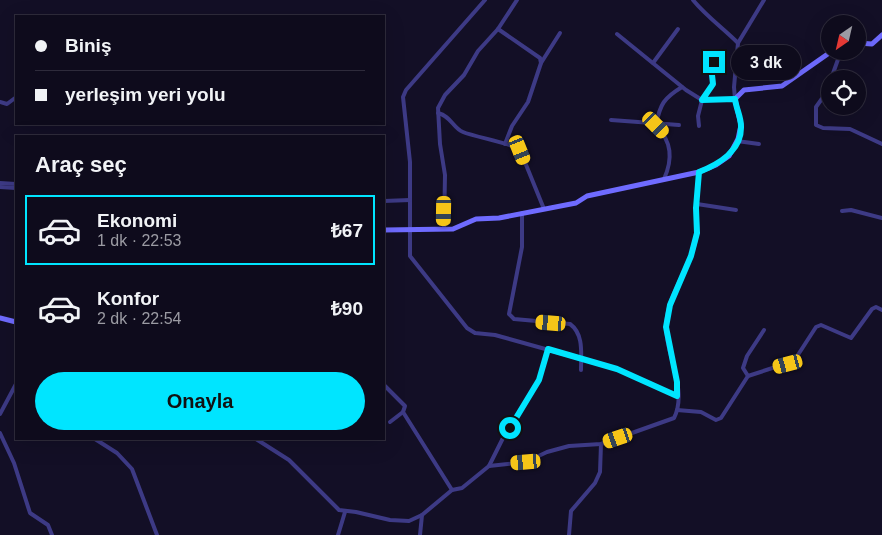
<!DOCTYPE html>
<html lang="tr">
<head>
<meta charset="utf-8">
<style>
  :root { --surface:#0e0b1c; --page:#1c1929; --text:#f1f3f6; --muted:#9b9ba3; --line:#2e2b3b; --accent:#00e5ff }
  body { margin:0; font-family:Arial,sans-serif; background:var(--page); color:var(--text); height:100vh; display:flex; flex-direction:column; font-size:19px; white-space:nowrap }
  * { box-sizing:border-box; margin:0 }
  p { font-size:16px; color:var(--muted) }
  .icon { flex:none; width:28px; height:28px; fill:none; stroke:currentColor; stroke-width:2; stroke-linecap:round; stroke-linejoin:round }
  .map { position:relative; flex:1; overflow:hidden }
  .drawer { position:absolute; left:15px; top:135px; width:370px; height:305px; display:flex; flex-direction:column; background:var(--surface); border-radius:0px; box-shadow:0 5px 20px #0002,0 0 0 1px var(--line) }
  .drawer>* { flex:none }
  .banner { position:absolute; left:15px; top:15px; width:370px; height:110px; border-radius:0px; box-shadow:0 5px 20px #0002,0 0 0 1px var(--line); display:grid; align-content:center; height:110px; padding:0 20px; background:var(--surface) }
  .needle { width:32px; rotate:214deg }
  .buttons { position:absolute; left:821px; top:15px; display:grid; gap:10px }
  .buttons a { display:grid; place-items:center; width:45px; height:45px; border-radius:50%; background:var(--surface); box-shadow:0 5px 20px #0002,0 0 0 1px var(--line); font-size:25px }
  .end { position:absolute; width:22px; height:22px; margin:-11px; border:6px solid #00e5ff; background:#111; box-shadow:0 0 0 2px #111 }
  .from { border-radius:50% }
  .bubble { position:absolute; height:35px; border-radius:18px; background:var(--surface); box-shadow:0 5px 20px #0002,0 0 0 1px var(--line); font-size:16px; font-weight:600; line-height:35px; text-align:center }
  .car { position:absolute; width:15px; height:30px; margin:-15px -8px; border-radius:6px; box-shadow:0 0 4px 1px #0007; background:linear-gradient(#f5c518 24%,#345 0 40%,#f5c518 0 76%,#345 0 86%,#f5c518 0) }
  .banner b { display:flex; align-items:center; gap:18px; height:48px; font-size:19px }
  .banner b+b { border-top:1px solid var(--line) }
  .banner i { width:12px; height:12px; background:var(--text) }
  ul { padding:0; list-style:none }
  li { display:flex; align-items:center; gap:15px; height:70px; margin:0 10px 8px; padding:0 10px; border:2px solid transparent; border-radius:0px }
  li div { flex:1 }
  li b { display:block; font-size:19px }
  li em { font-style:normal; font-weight:600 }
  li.current { border-color:var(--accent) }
  li>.icon { width:45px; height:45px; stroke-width:1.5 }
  h2 { padding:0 20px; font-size:22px; line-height:60px }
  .primary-button { display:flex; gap:10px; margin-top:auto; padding:10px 20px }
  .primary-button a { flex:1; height:58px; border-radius:30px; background:var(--accent); color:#111; font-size:20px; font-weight:600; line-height:58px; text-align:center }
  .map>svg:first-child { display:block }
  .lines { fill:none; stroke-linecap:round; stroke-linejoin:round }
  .street { stroke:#3d3a85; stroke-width:4 }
  .secondary { stroke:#6f6bff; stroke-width:5 }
  .route { stroke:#00e5ff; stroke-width:6 }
</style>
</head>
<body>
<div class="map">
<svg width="882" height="535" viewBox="0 0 882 535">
  <rect width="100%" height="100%" fill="#130f26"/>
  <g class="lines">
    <g class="street">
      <polyline points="485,0 406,90 403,97 410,162 410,256 467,328 475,333 495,335 617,369 677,396"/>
      <path d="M693 0C706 16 723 28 738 43"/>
      <polyline points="498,29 540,58 541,63 528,102 512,126 505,144"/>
      <polyline points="617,34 686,90 702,100 735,99 734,87 738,43 764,0"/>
      <polyline points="841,51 826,93 816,107 816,125 823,128 850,129 882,144"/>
      <polyline points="541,63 560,33"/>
      <polyline points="653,63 678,29"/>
      <polyline points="0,102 7,104 15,98"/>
      <path d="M438 113C451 116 453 128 463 132 475 137 515 144 520 150L544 209"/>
      <polyline points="611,120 679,125"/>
      <polyline points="699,126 698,116 702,100 713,84 711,66 714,62"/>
      <polyline points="737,141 759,144"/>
      <path d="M664 179C673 159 672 142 656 125 660 104 664 98 682 87"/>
      <polyline points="0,183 16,184"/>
      <polyline points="0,187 16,188"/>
      <polyline points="384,201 410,200"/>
      <polyline points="697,204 736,210"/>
      <polyline points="842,211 851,210 882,218"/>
      <path d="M522 213V247L509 314 514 319 570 324C584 334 581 354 581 370"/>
      <polyline points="444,229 445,175 440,144 438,108 445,95 464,75 478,51 498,29 517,0"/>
      <polyline points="748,376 743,368 747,356 764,330"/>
      <polyline points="385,386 405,406 403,412 452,490"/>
      <polyline points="677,410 701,412 716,420 721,418 748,376 794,361 816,327 821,325 851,338 872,309 876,307 882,310"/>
      <polyline points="0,414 16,384"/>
      <polyline points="390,422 403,412"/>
      <polyline points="0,433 14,463 30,513 48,525 52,535"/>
      <polyline points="95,439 117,453 132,469 157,535"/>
      <path d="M256 439 289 460 339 510 356 512 390 520 409 521 422 515 452 490 462 488 489 466 526 462 547 452 569 446 601 444 674 418C688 390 666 356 666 327 666 294 693 266 697 233 698 224 696 215 696 206 697 195 698 183 699 172"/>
      <polyline points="489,466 503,438 539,380 548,349"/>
      <polyline points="338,535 345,512"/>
      <polyline points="420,535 422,515"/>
      <polyline points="569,535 571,511 595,483 600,472 601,444"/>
    </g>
    <g class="secondary">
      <polyline points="858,43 872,44 882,35"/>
      <polyline points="384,230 453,229 476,219 499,218 576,203 587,196 699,172 716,165 729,156 738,139 741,125 735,99 744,90 782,86 832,51"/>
      <polyline points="0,318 16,322"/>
    </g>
  </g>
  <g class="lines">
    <path class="route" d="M510 428 539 380 548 349 617 369 677 396V382L666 327 670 305 691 256 697 233 696 208 699 172C719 164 742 151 741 126 741 117 736 108 735 99L702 100 713 84 711 66 714 62"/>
  </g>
</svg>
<div class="buttons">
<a><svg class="needle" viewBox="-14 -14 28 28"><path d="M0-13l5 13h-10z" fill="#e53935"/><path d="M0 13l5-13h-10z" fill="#9b9ba3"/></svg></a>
<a><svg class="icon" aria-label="locate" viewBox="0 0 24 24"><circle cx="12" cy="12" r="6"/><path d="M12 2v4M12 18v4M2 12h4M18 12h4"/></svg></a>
</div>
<i class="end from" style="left:510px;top:428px"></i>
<i class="end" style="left:714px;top:62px"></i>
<div class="bubble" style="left:731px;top:45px;width:70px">3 dk</div>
<i class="car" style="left:656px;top:125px;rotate:135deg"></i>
<i class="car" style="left:520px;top:150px;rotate:158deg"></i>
<i class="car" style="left:444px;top:211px;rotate:181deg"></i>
<i class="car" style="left:551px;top:323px;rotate:275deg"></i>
<i class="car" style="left:788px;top:364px;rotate:255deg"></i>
<i class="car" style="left:618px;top:438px;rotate:251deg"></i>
<i class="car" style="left:526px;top:462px;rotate:265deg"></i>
<div class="banner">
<b><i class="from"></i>Biniş</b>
<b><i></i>yerleşim yeri yolu</b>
</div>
<section class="drawer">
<h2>Araç seç</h2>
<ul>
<li class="current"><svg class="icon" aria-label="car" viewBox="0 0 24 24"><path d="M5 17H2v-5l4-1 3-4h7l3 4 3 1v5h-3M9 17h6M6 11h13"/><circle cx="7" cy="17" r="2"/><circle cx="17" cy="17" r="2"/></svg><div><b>Ekonomi</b><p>1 dk · 22:53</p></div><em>₺67</em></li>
<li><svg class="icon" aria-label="car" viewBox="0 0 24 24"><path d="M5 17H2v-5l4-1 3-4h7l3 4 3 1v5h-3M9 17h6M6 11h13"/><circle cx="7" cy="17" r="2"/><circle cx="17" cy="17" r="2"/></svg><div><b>Konfor</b><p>2 dk · 22:54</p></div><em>₺90</em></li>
</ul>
<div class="primary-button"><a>Onayla</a></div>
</section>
</div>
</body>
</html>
